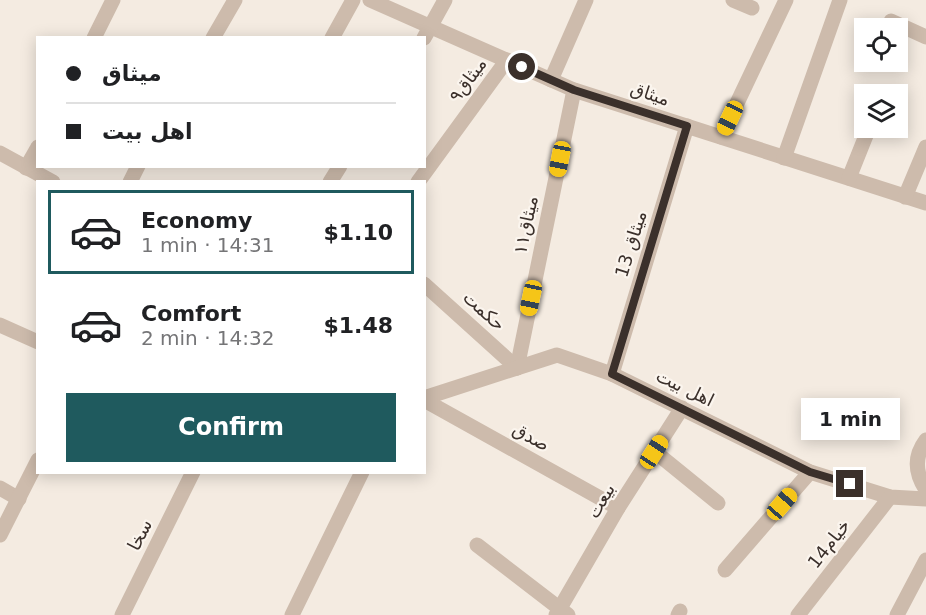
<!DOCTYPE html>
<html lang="en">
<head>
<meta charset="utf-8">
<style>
  :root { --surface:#fff; --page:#f2f2f2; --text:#202124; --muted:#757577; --line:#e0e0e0; --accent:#1f5a5e }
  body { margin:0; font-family:"DejaVu Sans",Cairo,sans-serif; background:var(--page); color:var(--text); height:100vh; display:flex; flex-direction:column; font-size:22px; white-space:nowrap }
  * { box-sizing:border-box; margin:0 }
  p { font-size:20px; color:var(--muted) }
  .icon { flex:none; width:33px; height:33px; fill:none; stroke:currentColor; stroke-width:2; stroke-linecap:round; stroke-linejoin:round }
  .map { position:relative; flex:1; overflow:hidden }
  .side { position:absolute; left:36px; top:180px; width:390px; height:294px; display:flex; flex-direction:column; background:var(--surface); border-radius:0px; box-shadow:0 3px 15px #0003 }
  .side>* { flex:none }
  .banner { position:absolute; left:36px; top:36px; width:390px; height:132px; border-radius:0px; box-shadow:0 3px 15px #0003; display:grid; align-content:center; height:132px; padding:0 30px; background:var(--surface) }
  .tools { position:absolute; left:854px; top:18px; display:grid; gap:12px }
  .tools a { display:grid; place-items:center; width:54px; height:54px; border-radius:0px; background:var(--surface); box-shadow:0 3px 15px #0003; font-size:30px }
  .end { position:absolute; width:27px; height:27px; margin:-14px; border:8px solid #3b302b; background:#fff; box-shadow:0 0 0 3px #fff }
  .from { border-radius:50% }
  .bubble { position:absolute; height:42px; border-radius:0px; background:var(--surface); box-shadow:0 3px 15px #0003; font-size:20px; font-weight:700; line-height:42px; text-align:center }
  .car { position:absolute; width:18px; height:36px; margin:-18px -9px; border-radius:8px; box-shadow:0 0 4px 2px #0007; background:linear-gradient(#f5c518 24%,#345 0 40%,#f5c518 0 76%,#345 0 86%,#f5c518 0) }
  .banner b { display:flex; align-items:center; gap:21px; height:57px; font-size:22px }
  .banner b+b { border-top:2px solid var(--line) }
  .banner i { width:15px; height:15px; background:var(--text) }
  ul { padding:10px 0 0; list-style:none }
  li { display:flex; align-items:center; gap:18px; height:84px; margin:0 12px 9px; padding:0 18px; border:3px solid transparent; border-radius:0px }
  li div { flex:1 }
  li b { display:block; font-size:22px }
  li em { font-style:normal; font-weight:700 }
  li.on { border-color:var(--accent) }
  li>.icon { width:54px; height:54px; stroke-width:1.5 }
  .cta { display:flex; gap:12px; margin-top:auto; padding:12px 30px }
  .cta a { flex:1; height:69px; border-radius:0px; background:var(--accent); color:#fff; font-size:24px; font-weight:700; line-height:69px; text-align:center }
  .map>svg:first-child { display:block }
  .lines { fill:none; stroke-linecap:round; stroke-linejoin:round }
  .minor { stroke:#cdbbac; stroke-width:15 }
  .tertiary { stroke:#cdbbac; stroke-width:15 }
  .route { stroke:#3b302b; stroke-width:8 }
  .labels { text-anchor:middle; stroke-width:4.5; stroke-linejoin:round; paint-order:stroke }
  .street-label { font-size:18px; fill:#3b302b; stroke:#fbf5ee }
</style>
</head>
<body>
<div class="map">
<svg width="926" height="615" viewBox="0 0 926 615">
  <rect width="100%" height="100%" fill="#f4ebe1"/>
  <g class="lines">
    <g class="minor">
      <polyline points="370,0 574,90 926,203"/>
      <polyline points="733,0 752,8"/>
      <polyline points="891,21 926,37"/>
      <polyline points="94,38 113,0"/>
      <polyline points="213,38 235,0"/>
      <polyline points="332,38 353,0"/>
      <polyline points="424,38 445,0"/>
      <polyline points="551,80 586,0"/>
      <polyline points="721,137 786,0"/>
      <polyline points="0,153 53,182"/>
      <polyline points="784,158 840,0"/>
      <polyline points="26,168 38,147"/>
      <polyline points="849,178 869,128"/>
      <polyline points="130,182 138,166"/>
      <polyline points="330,182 340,166"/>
      <polyline points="418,182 507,60"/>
      <polyline points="905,197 926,147"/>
      <polyline points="424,284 517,368"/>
      <polyline points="0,325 38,342"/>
      <polyline points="517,368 574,90"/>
      <polyline points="612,374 687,126"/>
      <polyline points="424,398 557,355 612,374 810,472 890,497 926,499"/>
      <polyline points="424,400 618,508"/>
      <polyline points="654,451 718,503"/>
      <polyline points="0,488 19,499"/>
      <polyline points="0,535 38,460"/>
      <polyline points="477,545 568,615"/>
      <polyline points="725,570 810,472"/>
      <polyline points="122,615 193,472"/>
      <polyline points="292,615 362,472"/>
      <polyline points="556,615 618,508 682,408"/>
      <polyline points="678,615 680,611"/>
      <polyline points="798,615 890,497"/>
      <polyline points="897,615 926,560"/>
    </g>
    <path class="tertiary" d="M926 440C914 456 915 473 926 490"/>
  </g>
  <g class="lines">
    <polyline class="route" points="522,67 574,90 687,126 612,374 810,472 850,484"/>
  </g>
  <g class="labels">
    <g class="street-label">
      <text transform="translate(468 80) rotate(-54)" y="6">میثاق۹</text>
      <text transform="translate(650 94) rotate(18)" y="6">میثاق</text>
      <text transform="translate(526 225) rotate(-78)" y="6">میثاق۱۱</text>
      <text transform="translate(631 244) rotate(-73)" y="6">میثاق 13</text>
      <text transform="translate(484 311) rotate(42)" y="6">حکمت</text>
      <text transform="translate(685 388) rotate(26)" y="6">اهل بیت</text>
      <text transform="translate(531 437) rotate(29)" y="6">صدق</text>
      <text transform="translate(601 501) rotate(-59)" y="6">بیعت</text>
      <text transform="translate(140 535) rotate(-63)" y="6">سخا</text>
      <text transform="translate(829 544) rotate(-52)" y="6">14خیام</text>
    </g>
  </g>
</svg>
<div class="tools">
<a><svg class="icon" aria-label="locate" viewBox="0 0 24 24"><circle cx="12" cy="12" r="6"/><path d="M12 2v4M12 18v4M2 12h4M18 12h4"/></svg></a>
<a><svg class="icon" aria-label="layers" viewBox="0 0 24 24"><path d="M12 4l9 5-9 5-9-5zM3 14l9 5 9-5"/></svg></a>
</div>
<i class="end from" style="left:522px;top:67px"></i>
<i class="end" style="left:850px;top:484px"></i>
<div class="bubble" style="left:801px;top:398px;width:99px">1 min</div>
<i class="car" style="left:730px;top:118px;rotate:205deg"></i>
<i class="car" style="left:560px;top:159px;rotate:191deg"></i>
<i class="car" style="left:531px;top:298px;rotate:192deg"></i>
<i class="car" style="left:654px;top:452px;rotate:33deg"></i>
<i class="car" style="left:782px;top:504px;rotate:41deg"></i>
<div class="banner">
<b><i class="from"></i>میثاق</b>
<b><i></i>اهل بیت</b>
</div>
<section class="side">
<ul>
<li class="on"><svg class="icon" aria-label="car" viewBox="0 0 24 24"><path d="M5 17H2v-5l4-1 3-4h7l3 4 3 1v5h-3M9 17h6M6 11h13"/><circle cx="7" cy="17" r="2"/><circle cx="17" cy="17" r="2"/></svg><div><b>Economy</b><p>1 min · 14:31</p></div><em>$1.10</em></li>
<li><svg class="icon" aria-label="car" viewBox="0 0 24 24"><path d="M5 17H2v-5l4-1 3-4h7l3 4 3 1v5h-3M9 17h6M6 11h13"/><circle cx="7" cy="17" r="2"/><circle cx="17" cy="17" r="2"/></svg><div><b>Comfort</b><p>2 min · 14:32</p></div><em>$1.48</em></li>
</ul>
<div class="cta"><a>Confirm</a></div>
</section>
</div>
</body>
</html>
